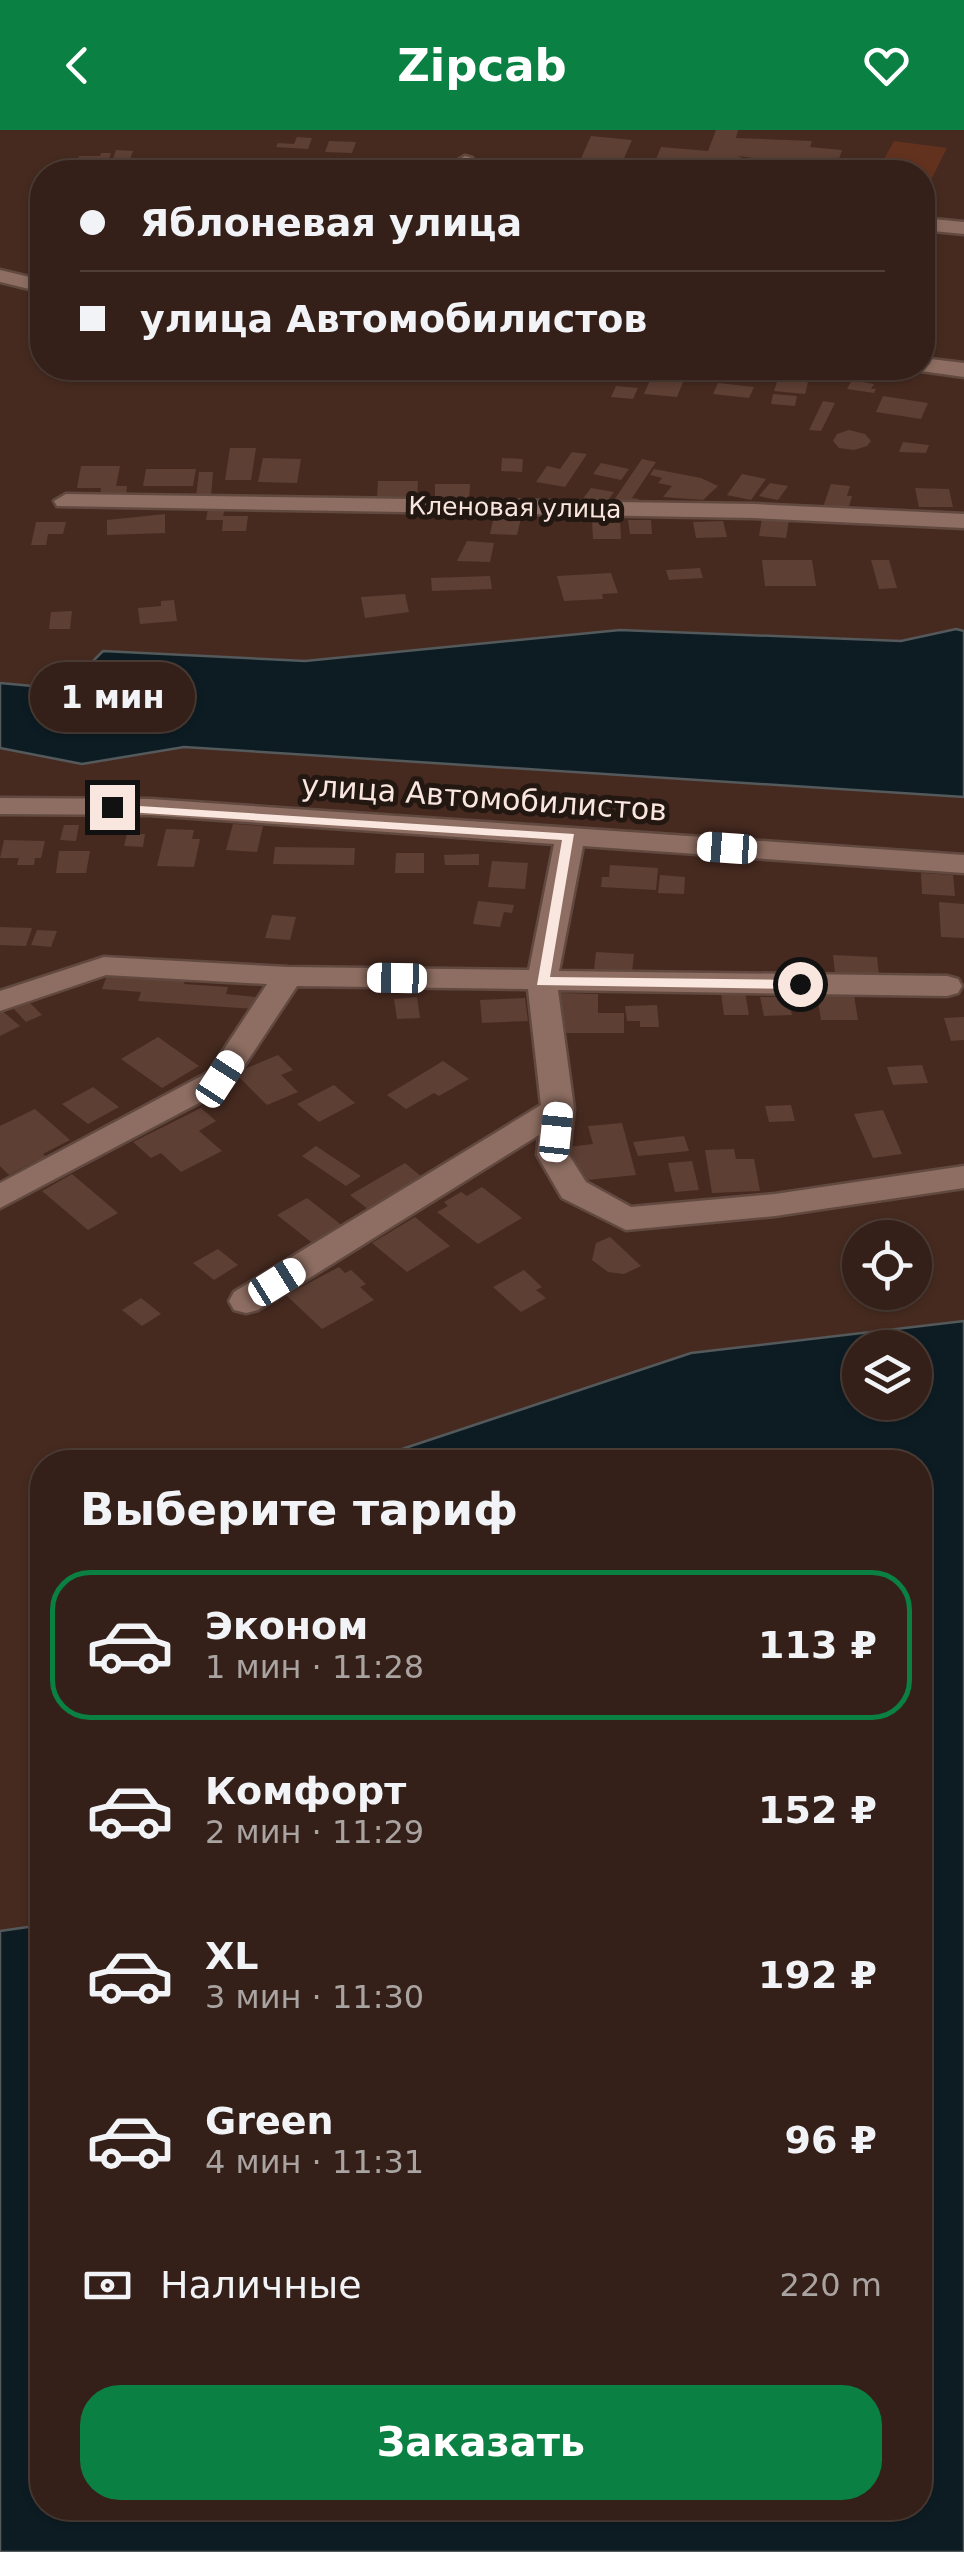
<!DOCTYPE html>
<html lang="ru">
<head>
<meta charset="utf-8">
<style>
  :root { --surface:#342018; --page:#3c2821; --text:#f1f3f6; --muted:#a9a3a2; --line:#4e3e37; --accent:#0b8043 }
  body { margin:0; font-family:"DejaVu Sans",sans-serif; background:var(--page); color:var(--text); height:100vh; display:flex; flex-direction:column; font-size:38px; white-space:nowrap }
  * { box-sizing:border-box; margin:0 }
  p { font-size:32px; color:var(--muted) }
  .icon { flex:none; width:55px; height:55px; fill:none; stroke:currentColor; stroke-width:2; stroke-linecap:round; stroke-linejoin:round }
  .map { position:relative; flex:1; overflow:hidden }
  .side { position:absolute; left:30px; top:1320px; width:902px; height:1070px; display:flex; flex-direction:column; background:var(--surface); border-radius:40px; box-shadow:0 2px 8px #0004,0 0 0 2px var(--line) }
  .side>* { flex:none }
  .guide { position:absolute; left:30px; top:30px; width:905px; height:220px; border-radius:40px; box-shadow:0 2px 8px #0004,0 0 0 2px var(--line); display:grid; align-content:center; height:220px; padding:0 50px; background:var(--surface) }
  .controls { position:absolute; left:842px; top:1090px; display:grid; gap:20px }
  .controls a { display:grid; place-items:center; width:90px; height:90px; border-radius:50%; background:var(--surface); box-shadow:0 2px 8px #0004,0 0 0 2px var(--line); font-size:50px }
  .end { position:absolute; width:45px; height:45px; margin:-22px; border:12px solid #f9e6df; background:#111; box-shadow:0 0 0 5px #111 }
  .from { border-radius:50% }
  .bubble { position:absolute; height:70px; border-radius:35px; background:var(--surface); box-shadow:0 2px 8px #0004,0 0 0 2px var(--line); font-size:32px; font-weight:800; line-height:70px; text-align:center }
  .car { position:absolute; width:30px; height:60px; margin:-30px -15px; border-radius:12px; box-shadow:0 0 8px 2px #0007; background:linear-gradient(#fff 24%,#345 0 40%,#fff 0 76%,#345 0 86%,#fff 0) }
  .guide b { display:flex; align-items:center; gap:35px; height:95px; font-size:38px }
  .guide b+b { border-top:2px solid var(--line) }
  .guide i { width:25px; height:25px; background:var(--text) }
  ul { padding:0; list-style:none }
  li { display:flex; align-items:center; gap:30px; height:150px; margin:0 20px 15px; padding:0 30px; border:5px solid transparent; border-radius:40px }
  li div { flex:1 }
  li b { display:block; font-size:38px }
  li em { font-style:normal; font-weight:800 }
  li.current { border-color:var(--accent) }
  li>.icon { width:90px; height:90px; stroke-width:1.5 }
  h2 { padding:0 50px; font-size:45px; line-height:120px }
  .pay { display:flex; align-items:center; gap:25px; height:110px; padding:0 50px; font-size:38px }
  .pay p { margin-inline-start:auto }
  .action { display:flex; gap:20px; margin-top:auto; padding:20px 50px }
  .action a { flex:1; height:115px; border-radius:40px; background:var(--accent); color:#fff; font-size:40px; font-weight:800; line-height:115px; text-align:center }
  header { display:flex; justify-content:space-between; align-items:center; height:130px; padding:0 50px; background:var(--accent); color:#fff; font-size:45px; font-weight:800 }
  .map>svg:first-child { display:block }
  .green { fill:#62321f }
  .water { fill:#0d1c23; stroke:#54595b; stroke-width:2.5; fill-rule:evenodd }
  .building { fill:#5d3f34 }
  .lines { fill:none; stroke-linecap:round; stroke-linejoin:round }
  .minor-casing { stroke:#614940; stroke-width:5 }
  .minor { fill:#8e6e62; fill-rule:evenodd }
  .route { fill:#f9e6df }
  .labels { text-anchor:middle; stroke-width:10; stroke-linejoin:round; paint-order:stroke }
  .far-street-label { font-size:25px; fill:#f9e6df; stroke:#231712 }
  .street-label { font-size:30px; fill:#f9e6df; stroke:#231712 }
</style>
</head>
<body>
<header><svg class="icon" aria-label="back" viewBox="0 0 24 24"><path d="M15 5l-7 7 7 7"/></svg>Zipcab<svg class="icon" aria-label="heart" viewBox="0 0 24 24"><path d="M12 20l-8-8c-3-5 5-10 8-4 3-6 11-1 8 4z"/></svg></header>
<div class="map">
<svg width="964" height="2422" viewBox="0 0 964 2422">
  <rect width="100%" height="100%" fill="#462a20"/>
  <polygon class="green" points="894,11 947,18 927,58 923,57 922,42 877,42"/>
  <g class="water">
    <polygon points="956,499 964,501 964,667 184,617 82,634 0,618 0,553 65,559 103,521 305,531 620,500 901,511"/>
    <path d="M964 1191V2422H0V1801L42 1795V2378H920V1332H363L691 1223ZM860 1218H915V1272H860Z"/>
  </g>
  <g class="building">
    <polygon points="716,0 738,0 736,8 812,11 810,17 842,20 838,32 805,29 804,35 738,26 745,29 741,41 654,34 661,17 708,21"/>
    <polygon points="591,6 632,10 618,42 575,42"/>
    <polygon points="297,7 312,8 308,19 276,17 278,13 294,14"/>
    <polygon points="329,11 356,12 352,23 325,22"/>
    <polygon points="116,20 133,21 127,38 110,37"/>
    <polygon points="101,23 111,23 107,35 76,35 79,26 100,26"/>
    <polygon points="251,29 266,29 264,36 255,35 254,42 225,41 227,30"/>
    <polygon points="374,33 424,35 422,41 372,39"/>
    <polygon points="651,248 683,252 677,267 644,264"/>
    <polygon points="778,249 808,252 805,264 774,261"/>
    <polygon points="852,250 874,254 871,259 876,259 874,263 847,259"/>
    <polygon points="718,253 754,257 749,268 713,264"/>
    <polygon points="616,256 638,258 633,269 611,267"/>
    <polygon points="773,264 797,266 795,276 771,274"/>
    <polygon points="883,266 928,273 921,289 876,282"/>
    <polygon points="823,271 835,273 821,301 809,300"/>
    <polygon points="849,300 865,304 871,311 867,316 854,320 839,318 833,311 837,304"/>
    <polygon points="903,312 929,315 926,323 899,322"/>
    <polygon points="230,318 256,318 251,350 225,350"/>
    <polygon points="572,322 587,324 565,357 536,352 547,336 560,339"/>
    <polygon points="263,328 301,329 297,353 258,352"/>
    <polygon points="502,328 523,329 522,342 501,341"/>
    <polygon points="642,329 656,332 632,368 639,369 634,377 612,373"/>
    <polygon points="601,333 629,339 621,350 593,344"/>
    <polygon points="81,336 120,336 116,356 127,356 126,365 100,365 101,358 77,358"/>
    <polygon points="146,339 196,339 193,356 143,356"/>
    <polygon points="654,339 701,348 718,356 703,370 663,367 672,356 658,353 662,348 650,345"/>
    <polygon points="199,342 213,342 211,366 196,366"/>
    <polygon points="742,344 766,349 751,370 727,365"/>
    <polygon points="378,351 418,351 417,368 377,368"/>
    <polygon points="770,353 788,356 778,370 759,366"/>
    <polygon points="435,354 470,354 469,372 435,372"/>
    <polygon points="831,354 850,356 847,366 852,366 848,380 823,377"/>
    <polygon points="591,358 614,362 605,374 582,370"/>
    <polygon points="915,358 949,359 953,377 919,377"/>
    <polygon points="208,378 225,379 223,386 248,386 246,401 222,401 223,390 206,390"/>
    <polygon points="165,384 165,403 107,405 107,390"/>
    <polygon points="494,386 521,388 517,405 490,404"/>
    <polygon points="762,388 789,390 786,408 759,406"/>
    <polygon points="592,390 620,390 621,409 593,409"/>
    <polygon points="628,390 651,390 652,404 630,404"/>
    <polygon points="723,391 727,407 696,408 693,392"/>
    <polygon points="36,392 66,392 63,404 48,404 46,415 31,415"/>
    <polygon points="467,411 494,413 490,432 457,431"/>
    <polygon points="762,430 812,430 816,456 765,456"/>
    <polygon points="871,430 889,430 897,458 879,459"/>
    <polygon points="700,438 703,448 669,450 666,440"/>
    <polygon points="611,443 618,463 602,464 603,469 564,471 557,446"/>
    <polygon points="490,446 492,459 432,461 431,448"/>
    <polygon points="405,464 409,482 365,488 361,467"/>
    <polygon points="174,470 177,491 140,494 138,478 161,476 161,471"/>
    <polygon points="72,481 70,499 49,499 51,482"/>
    <polygon points="233,694 263,696 257,722 226,720"/>
    <polygon points="64,695 79,695 76,711 60,710"/>
    <polygon points="166,699 194,700 192,709 200,709 194,737 157,736"/>
    <polygon points="127,704 145,704 143,717 124,716"/>
    <polygon points="4,710 45,711 41,728 35,728 34,735 17,735 19,728 0,728"/>
    <polygon points="275,717 355,718 354,735 273,734"/>
    <polygon points="59,721 90,721 86,743 56,743"/>
    <polygon points="396,723 424,723 424,743 395,743"/>
    <polygon points="479,724 479,735 445,735 444,725"/>
    <polygon points="492,731 528,733 525,759 488,757"/>
    <polygon points="610,735 658,738 656,760 601,757 602,747 609,747"/>
    <polygon points="921,743 953,745 955,766 922,764"/>
    <polygon points="660,745 685,747 684,764 658,763"/>
    <polygon points="478,771 514,775 512,783 504,782 500,797 473,794"/>
    <polygon points="939,772 964,774 964,808 941,807"/>
    <polygon points="272,785 296,787 290,810 265,808"/>
    <polygon points="0,797 32,798 26,816 0,815"/>
    <polygon points="37,800 57,801 51,817 31,815"/>
    <polygon points="596,822 634,824 632,842 594,840"/>
    <polygon points="833,825 877,827 879,845 835,844"/>
    <polygon points="107,845 185,851 184,854 228,857 226,864 257,867 254,879 138,871 141,862 102,859"/>
    <polygon points="745,862 749,885 724,885 721,863"/>
    <polygon points="560,863 598,864 598,883 624,883 624,903 561,903"/>
    <polygon points="817,865 854,865 858,890 821,890"/>
    <polygon points="417,867 420,888 397,889 394,869"/>
    <polygon points="760,867 788,867 792,885 764,886"/>
    <polygon points="525,868 528,891 482,893 480,870"/>
    <polygon points="29,872 42,885 26,892 13,878"/>
    <polygon points="657,875 659,897 640,897 640,891 627,891 625,876"/>
    <polygon points="0,879 20,896 0,906"/>
    <polygon points="964,887 964,910 951,911 944,888"/>
    <polygon points="158,907 199,936 162,958 121,929"/>
    <polygon points="278,925 293,940 281,945 298,962 267,975 235,943"/>
    <polygon points="443,931 469,949 439,966 434,963 406,979 387,965"/>
    <polygon points="922,935 928,953 893,955 887,937"/>
    <polygon points="334,955 355,973 319,992 297,974"/>
    <polygon points="93,957 119,977 88,994 62,974"/>
    <polygon points="791,975 795,991 769,992 765,976"/>
    <polygon points="201,978 216,991 199,1001 222,1021 181,1042 161,1023 151,1028 133,1012"/>
    <polygon points="35,979 70,1010 43,1024 54,1034 44,1039 36,1031 9,1045 0,1036 0,996"/>
    <polygon points="883,980 902,1024 873,1028 854,984"/>
    <polygon points="622,993 636,1045 577,1051 568,1017 593,1014 588,996"/>
    <polygon points="684,1006 689,1021 638,1026 633,1012"/>
    <polygon points="316,1016 361,1046 346,1056 302,1026"/>
    <polygon points="734,1019 736,1029 754,1029 760,1061 712,1063 705,1020"/>
    <polygon points="692,1031 699,1060 675,1062 668,1033"/>
    <polygon points="405,1033 423,1048 369,1080 350,1065"/>
    <polygon points="72,1044 118,1083 88,1100 42,1061"/>
    <polygon points="482,1057 522,1088 478,1114 437,1082 448,1076 444,1072 461,1062 467,1066"/>
    <polygon points="307,1068 344,1097 315,1115 277,1085"/>
    <polygon points="415,1087 450,1116 407,1142 372,1113"/>
    <polygon points="610,1107 641,1136 624,1144 608,1142 592,1130 596,1113"/>
    <polygon points="218,1119 238,1135 214,1150 193,1133"/>
    <polygon points="339,1137 345,1143 351,1140 366,1154 360,1157 374,1170 322,1199 286,1165"/>
    <polygon points="524,1140 542,1157 536,1160 546,1168 521,1182 493,1157"/>
    <polygon points="141,1168 161,1184 142,1196 122,1180"/>
  </g>
  <g class="lines">
    <defs>
      <g id="minor">
        <polygon points="465,26 472,28 485,42 464,42 455,32"/>
        <polygon points="922,88 964,92 964,104 922,100"/>
        <polygon points="0,140 42,150 42,162 0,152"/>
        <polygon points="922,228 964,233 964,247 914,240 922,238"/>
        <polygon points="66,364 754,374 964,384 964,398 754,388 57,376 54,371"/>
        <polygon points="0,668 150,669 964,725 964,743 583,716 559,841 947,846 958,849 962,856 958,863 947,866 558,860 574,979 569,1025 586,1052 631,1077 775,1064 964,1036 964,1058 775,1086 626,1100 562,1068 537,1025 539,1005 258,1180 246,1183 234,1180 229,1171 234,1162 541,975 528,859 297,856 231,956 0,1078 0,1053 209,942 267,854 106,845 0,881 0,861 104,827 288,837 529,840 554,714 150,685 0,684"/>
      </g>
    </defs>
    <use href="#minor" class="minor-casing"/>
    <use href="#minor" class="minor"/>
  </g>
  <polygon class="route" points="108,674 574,704 550,847 800,850 807,854 800,859 537,855 562,710 112,681 106,677"/>
  <g class="labels">
    <g class="far-street-label">
      <text transform="translate(515 377) rotate(1)" y="9">Кленовая улица</text>
    </g>
    <g class="street-label">
      <text transform="translate(484 668) rotate(4)" y="10">улица Автомобилистов</text>
    </g>
  </g>
</svg>
<div class="controls">
<a><svg class="icon" aria-label="locate" viewBox="0 0 24 24"><circle cx="12" cy="12" r="6"/><path d="M12 2v4M12 18v4M2 12h4M18 12h4"/></svg></a>
<a><svg class="icon" aria-label="layers" viewBox="0 0 24 24"><path d="M12 4l9 5-9 5-9-5zM3 14l9 5 9-5"/></svg></a>
</div>
<i class="end from" style="left:800px;top:854px"></i>
<i class="end" style="left:112px;top:677px"></i>
<div class="bubble" style="left:30px;top:532px;width:165px">1 мин</div>
<i class="car" style="left:727px;top:718px;rotate:274deg"></i>
<i class="car" style="left:397px;top:848px;rotate:271deg"></i>
<i class="car" style="left:220px;top:949px;rotate:33deg"></i>
<i class="car" style="left:556px;top:1002px;rotate:6deg"></i>
<i class="car" style="left:277px;top:1152px;rotate:58deg"></i>
<div class="guide">
<b><i class="from"></i>Яблоневая улица</b>
<b><i></i>улица Автомобилистов</b>
</div>
<section class="side">
<h2>Выберите тариф</h2>
<ul>
<li class="current"><svg class="icon" aria-label="car" viewBox="0 0 24 24"><path d="M5 17H2v-5l4-1 3-4h7l3 4 3 1v5h-3M9 17h6M6 11h13"/><circle cx="7" cy="17" r="2"/><circle cx="17" cy="17" r="2"/></svg><div><b>Эконом</b><p>1 мин · 11:28</p></div><em>113 ₽</em></li>
<li><svg class="icon" aria-label="car" viewBox="0 0 24 24"><path d="M5 17H2v-5l4-1 3-4h7l3 4 3 1v5h-3M9 17h6M6 11h13"/><circle cx="7" cy="17" r="2"/><circle cx="17" cy="17" r="2"/></svg><div><b>Комфорт</b><p>2 мин · 11:29</p></div><em>152 ₽</em></li>
<li><svg class="icon" aria-label="car" viewBox="0 0 24 24"><path d="M5 17H2v-5l4-1 3-4h7l3 4 3 1v5h-3M9 17h6M6 11h13"/><circle cx="7" cy="17" r="2"/><circle cx="17" cy="17" r="2"/></svg><div><b>XL</b><p>3 мин · 11:30</p></div><em>192 ₽</em></li>
<li><svg class="icon" aria-label="car" viewBox="0 0 24 24"><path d="M5 17H2v-5l4-1 3-4h7l3 4 3 1v5h-3M9 17h6M6 11h13"/><circle cx="7" cy="17" r="2"/><circle cx="17" cy="17" r="2"/></svg><div><b>Green</b><p>4 мин · 11:31</p></div><em>96 ₽</em></li>
</ul>
<div class="pay"><svg class="icon" aria-label="cash" viewBox="0 0 24 24"><path d="M3 7h18v10H3z"/><circle cx="12" cy="12" r="2"/></svg>Наличные<p>220 m</p></div>
<div class="action"><a>Заказать</a></div>
</section>
</div>
</body>
</html>
